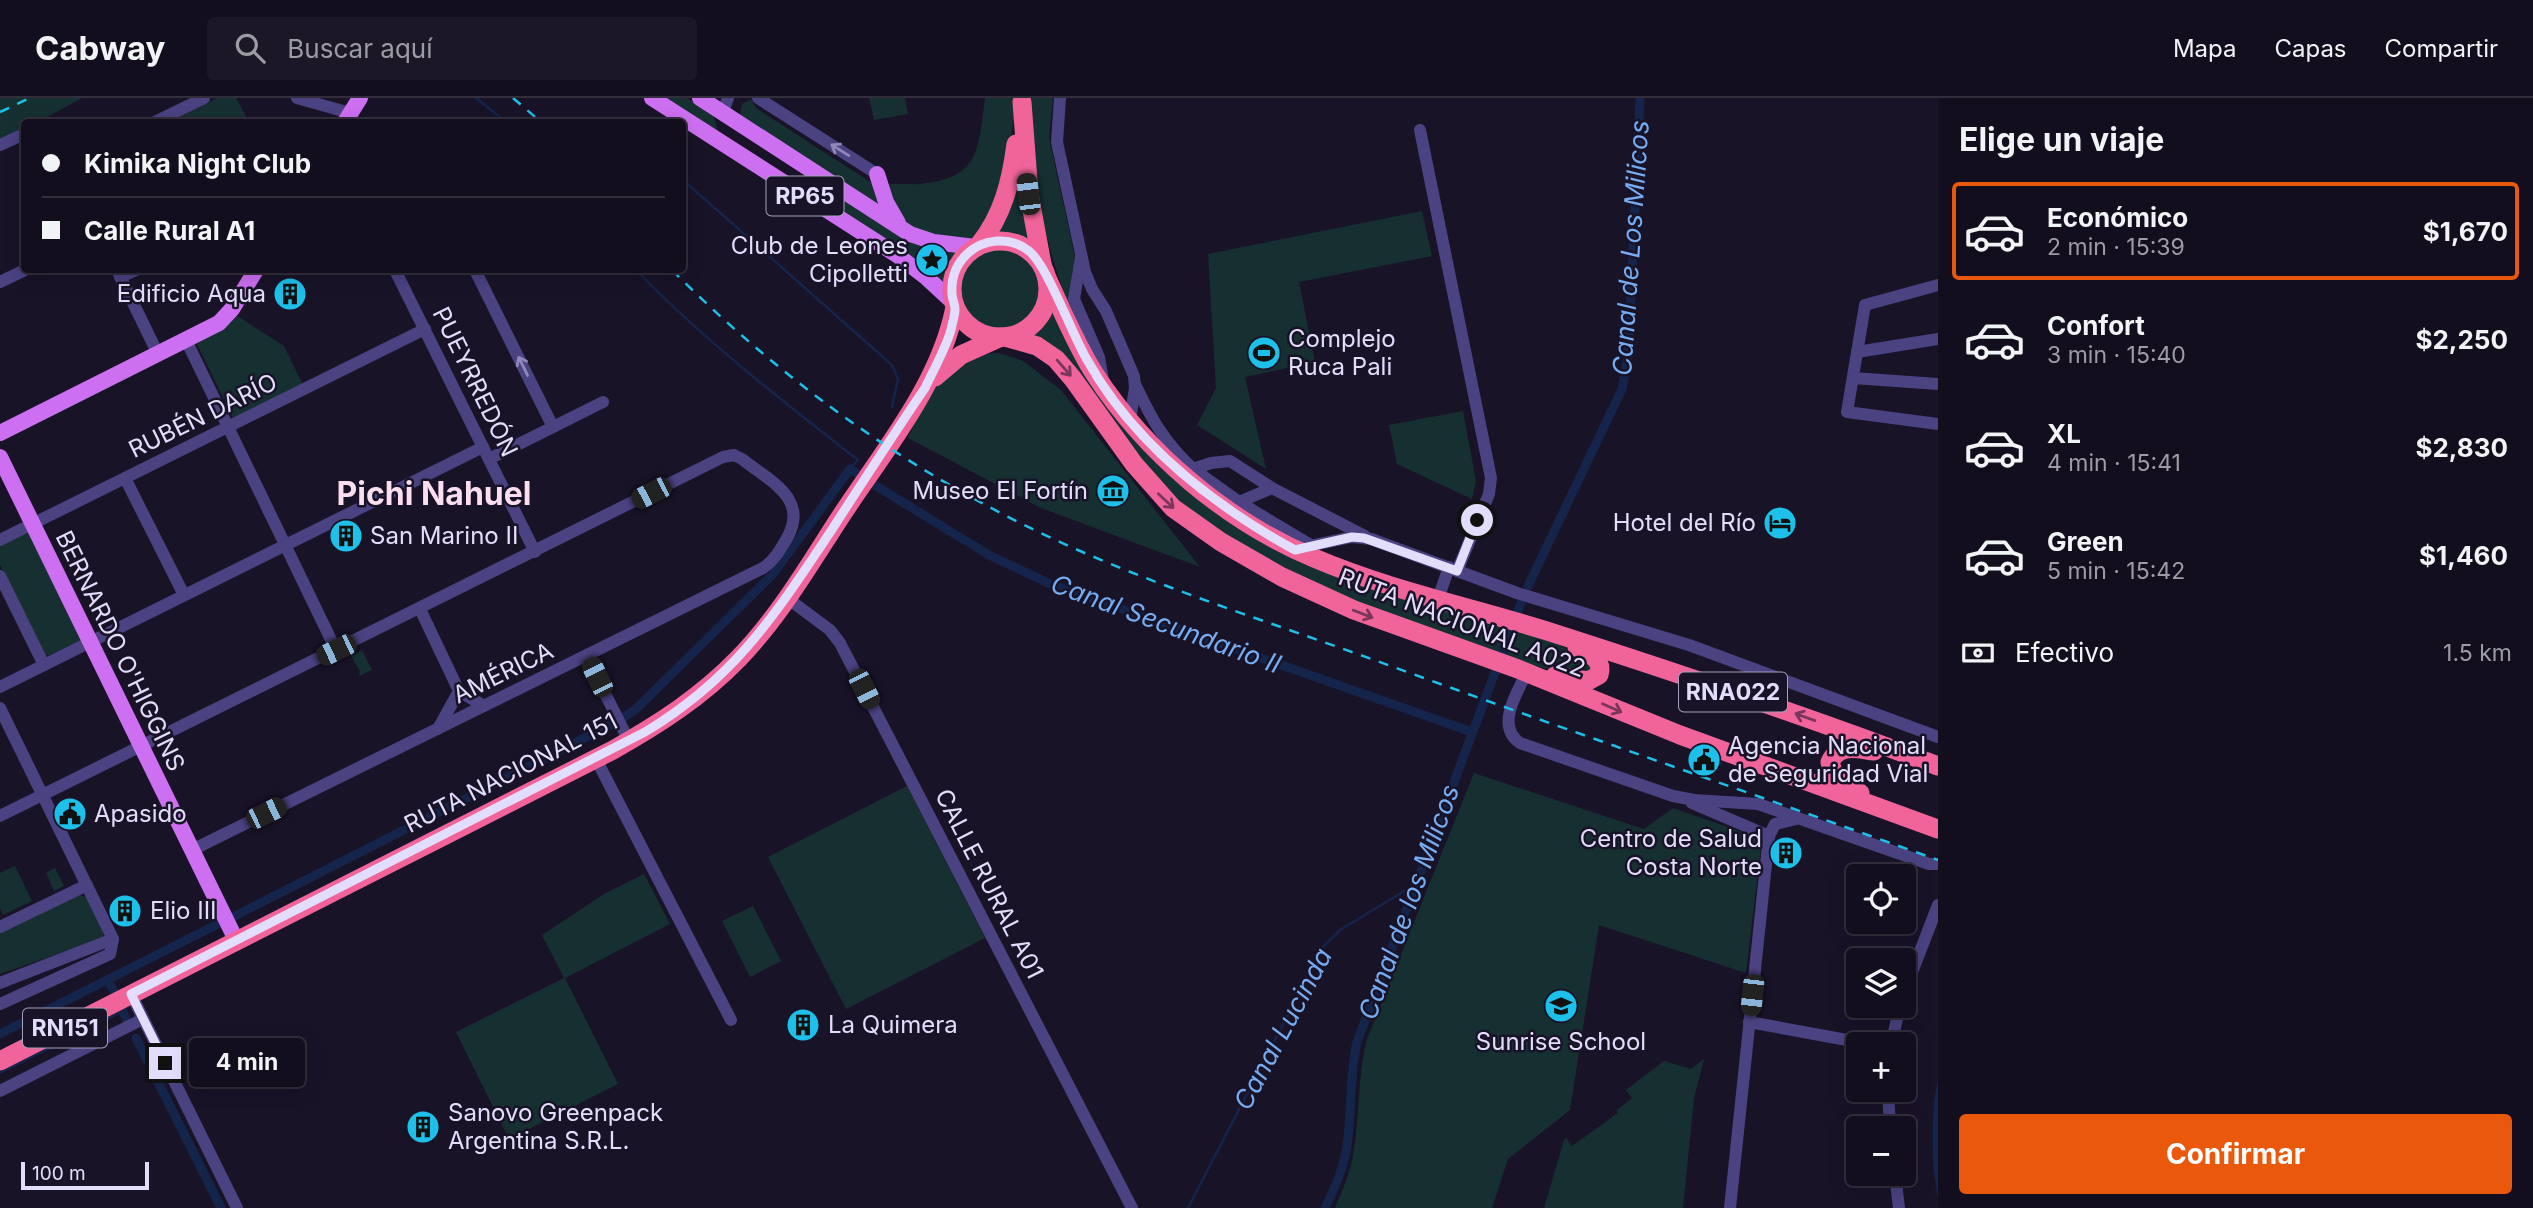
<!DOCTYPE html>
<html lang="es">
<head>
<meta charset="utf-8">
<style>
  :root { --surface:#130e1e; --page:#1c1727; --text:#f1f3f6; --muted:#9d9ca4; --line:#322e3c; --accent:#ea580c }
  body { margin:0; font-family:Inter,sans-serif; background:var(--page); color:var(--text); height:100vh; display:flex; flex-direction:column; font-size:26px; white-space:nowrap }
  * { box-sizing:border-box; margin:0 }
  p { font-size:23px; color:var(--muted) }
  .icon { flex:none; width:38px; height:38px; fill:none; stroke:currentColor; stroke-width:2; stroke-linecap:round; stroke-linejoin:round }
  .map { position:relative; flex:1; overflow:hidden }
  .panel { display:flex; flex-direction:column; background:var(--surface); width:595px }
  .panel>* { flex:none }
  .hud { position:absolute; left:21px; top:21px; width:665px; height:154px; border-radius:7px; box-shadow:0 4px 18px #0003,0 0 0 2px var(--line); display:grid; align-content:center; height:154px; padding:0 21px; background:var(--surface) }
  .tools { position:absolute; left:1846px; top:766px; display:grid; gap:14px }
  .tools a { display:grid; place-items:center; width:70px; height:70px; border-radius:7px; background:var(--surface); box-shadow:0 4px 18px #0003,0 0 0 2px var(--line); font-size:35px }
  .scale { position:absolute; left:21px; bottom:18px; width:128px; box-sizing:border-box; padding-left:7px; border:4px solid #e3ddfc; border-top:0; font-size:19px; line-height:24px; white-space:nowrap; color:#e3ddfc; -webkit-text-stroke:5px #191328; paint-order:stroke }
  .end { position:absolute; width:32px; height:32px; margin:-16px; border:9px solid #e3ddfc; background:#111; box-shadow:0 0 0 4px #111 }
  .from { border-radius:50% }
  .bubble { position:absolute; height:49px; border-radius:7px; background:var(--surface); box-shadow:0 4px 18px #0003,0 0 0 2px var(--line); font-size:23px; font-weight:700; line-height:49px; text-align:center }
  .car { position:absolute; width:21px; height:42px; margin:-21px -10px; border-radius:9px; box-shadow:0 0 5px 2px #0007; background:linear-gradient(#222 24%,#8ab4d8 0 40%,#222 0 76%,#8ab4d8 0 86%,#222 0) }
  .hud b { display:flex; align-items:center; gap:24px; height:66px; font-size:26px }
  .hud b+b { border-top:2px solid var(--line) }
  .hud i { width:18px; height:18px; background:var(--text) }
  ul { padding:0; list-style:none }
  li { display:flex; align-items:center; gap:21px; height:98px; margin:0 14px 10px; padding:0 7px; border:4px solid transparent; border-radius:7px }
  li div { flex:1 }
  li b { display:block; font-size:26px }
  li em { font-style:normal; font-weight:700 }
  li.on { border-color:var(--accent) }
  li>.icon { width:63px; height:63px; stroke-width:1.5 }
  h2 { padding:0 21px; font-size:32px; line-height:84px }
  .pay { display:flex; align-items:center; gap:18px; height:77px; padding:0 21px; font-size:26px }
  .pay p { margin-inline-start:auto }
  .action { display:flex; gap:14px; margin-top:auto; padding:14px 21px }
  .action a { flex:1; height:80px; border-radius:7px; background:var(--accent); color:#fff; font-size:28px; font-weight:700; line-height:80px; text-align:center }
  header { display:flex; align-items:center; gap:42px; box-sizing:border-box; height:98px; padding:0 35px; background:var(--surface); border-bottom:2px solid var(--line) }
  header strong { font-size:33px }
  nav { display:flex; gap:38px; margin-inline-start:auto; font-size:24px }
  .search { width:490px; height:63px; background:var(--page); display:flex; align-items:center; gap:18px; box-sizing:border-box; padding:0 24px; border-radius:7px; color:var(--muted); font-size:26px }
  main { display:flex; flex:1; min-height:0 }
  .map>svg:first-child { display:block }
  .green { fill:#163031 }
  .water { fill:#14244b }
  .lines { fill:none; stroke-linecap:round; stroke-linejoin:round }
  .stream { stroke:#14244b; stroke-width:2.5 }
  .canal { stroke:#14244b; stroke-width:9 }
  .minor { stroke:#4b4282; stroke-width:12 }
  .major { stroke:#cd6ff1; stroke-width:16 }
  .highway { stroke:#f06499; stroke-width:19 }
  .rail { stroke:#1cc0e9; stroke-width:2.5; stroke-dasharray:10 9; stroke-linecap:butt }
  .oneway { stroke:#8f88b9 }
  .oneway2 { stroke:#7a375b }
  .route { stroke:#e3ddfc; stroke-width:9 }
  .labels { text-anchor:middle; stroke-width:5; stroke-linejoin:round; paint-order:stroke }
  .shield { fill:#191328; stroke:#a6a0bc; stroke-width:2 }
  .shield-label { font-size:23px; font-weight:bold; fill:#e3ddfc }
  .poi-label { font-size:24px; fill:#e3ddfc; stroke:#191328; text-anchor:start }
  .street-label { font-size:24px; fill:#e3ddfc; stroke:#191328 }
  .water-label { font-size:26px; font-style:italic; fill:#75acf2; stroke:#191328 }
  .district-label { font-size:32px; font-weight:bold; fill:#fcdfee; stroke:#191328 }
</style>
</head>
<body>
<header>
<strong>Cabway</strong>
<div class="search"><svg class="icon" aria-label="search" viewBox="0 0 24 24"><circle cx="10" cy="10" r="6"/><path d="M15 15l6 6"/></svg>Buscar aquí</div>
<nav><a>Mapa</a><a>Capas</a><a>Compartir</a></nav>
</header>
<main>
<div class="map">
<svg width="1938" height="1110" viewBox="0 0 1938 1110">
  <rect width="100%" height="100%" fill="#191328"/>
  <g class="green">
    <polygon points="0,0 82,0 38,24 24,24 24,31 0,43"/>
    <polygon points="217,0 236,0 249,24 173,24 176,21"/>
    <polygon points="662,0 687,0 714,18 718,34"/>
    <polygon points="869,0 905,0 908,16 874,22"/>
    <path d="M985 0H1017L1011 40 996 109 972 141 966 142 922 135 905 123 886 87C896 84 907 87 918 86 981 81 978 51 985 0Z"/>
    <path d="M1032 0H1053L1049 40 1076 164 1069 206C1041 139 1032 73 1032 0Z"/>
    <polygon points="751,1 756,10 875,87 887,116 740,17 742,6"/>
    <polygon points="1020,48 1032,148 1016,139 994,136"/>
    <polygon points="803,77 907,140 961,151 948,169 944,188 921,164 801,86 798,82"/>
    <polygon points="1422,113 1432,158 1299,184 1315,264 1245,279 1266,371 1197,327 1216,290 1208,156"/>
    <circle cx="1000" cy="191" r="40"/>
    <polygon points="1051,212 1077,252 1232,422 1542,538 1590,563 1594,573 1576,577 1521,565 1347,503 1196,422 1030,239 1042,229"/>
    <path d="M236 217 284 248 303 287 233 320 197 246C208 233 226 232 236 217Z"/>
    <polygon points="999,255 1023,263 1061,292 1200,469 1041,410 908,340 925,303 947,274 987,256"/>
    <polygon points="1463,313 1476,383 1472,401 1397,366 1389,327"/>
    <polygon points="28,435 31,435 82,536 81,543 48,558 43,554 0,467 0,448"/>
    <polygon points="362,552 372,572 359,578 360,573 351,558"/>
    <path d="M1474 675 1644 731 1673 710 1762 741 1746 875 1599 827 1570 1012 1508 1061 1492 1110H1335C1342 1093 1350 1076 1353 1057 1360 1019 1357 980 1367 941Z"/>
    <polygon points="907,688 985,840 846,911 768,759"/>
    <polygon points="15,768 32,803 3,817 0,810 0,775"/>
    <polygon points="55,770 64,788 54,793 46,775"/>
    <polygon points="644,776 670,826 565,880 618,986 509,1041 456,934 564,880 542,837 604,796"/>
    <polygon points="79,797 87,799 104,834 103,840 0,876 0,835"/>
    <polygon points="753,808 781,863 750,879 722,823"/>
    <polygon points="1704,961 1694,1000 1683,1110 1544,1110 1564,1042 1566,1040 1572,1048 1618,1015 1617,1012 1632,1000 1626,992 1664,963 1691,971"/>
  </g>
  <path class="water" d="M1938 981V1101C1931 1066 1930 1016 1938 981Z"/>
  <g class="lines">
    <g class="stream">
      <polyline points="476,0 506,24"/>
      <polyline points="682,81 892,267 898,281 892,309"/>
      <path d="M636 172C705 243 780 301 858 362L850 371"/>
      <polyline points="0,975 123,913"/>
      <polyline points="1188,1110 1323,849 1340,832 1416,786"/>
    </g>
    <g class="canal">
      <polyline points="873,386 989,457 1048,485 1472,634"/>
      <polyline points="1528,488 1622,291 1628,258 1640,0"/>
      <polyline points="623,620 636,611 773,476 850,371 861,378"/>
      <polyline points="233,819 614,625"/>
      <polyline points="108,882 113,892"/>
      <polyline points="123,913 126,921"/>
      <polyline points="0,936 220,825"/>
      <polyline points="136,940 221,1110"/>
      <path d="M1325 1110C1335 1090 1344 1070 1347 1048 1352 1013 1349 979 1357 944L1521 505"/>
    </g>
    <g class="minor">
      <polyline points="297,0 350,15"/>
      <polyline points="758,0 877,76"/>
      <polyline points="1060,0 1057,44 1085,174 1092,191 1106,213 1134,278 1135,290 1130,322"/>
      <polyline points="723,14 728,0"/>
      <polyline points="155,24 204,0"/>
      <polyline points="1420,32 1491,380 1489,396 1457,473"/>
      <polyline points="0,47 24,36"/>
      <polyline points="1081,160 1074,201 1099,259 1103,282"/>
      <polyline points="117,172 158,256"/>
      <polyline points="395,172 535,454"/>
      <polyline points="475,172 553,329"/>
      <polyline points="120,179 136,172"/>
      <polyline points="0,184 25,172"/>
      <polyline points="1938,187 1865,207 1847,314 1938,326"/>
      <polyline points="186,242 336,552"/>
      <polyline points="1857,254 1938,241"/>
      <polyline points="1853,280 1938,286"/>
      <path d="M1135 286C1152 322 1164 344 1193 371L1211 365 1230 363 1272 390 1365 438"/>
      <polyline points="489,361 603,304"/>
      <polyline points="1193,371 1239,404 1312,448"/>
      <polyline points="125,380 184,497"/>
      <polyline points="1239,404 1272,390"/>
      <polyline points="0,442 425,231"/>
      <polyline points="1295,451 1352,439 1371,441 1517,495 1689,547 1938,639"/>
      <polyline points="0,478 44,567"/>
      <polyline points="787,500 830,532 840,545 1132,1110"/>
      <polyline points="1438,501 1449,469"/>
      <polyline points="420,511 459,593 484,608"/>
      <polyline points="586,558 629,643"/>
      <path d="M1527 574C1517 595 1495 628 1520 645L1673 698 1694 702 1758 706 1929 766H1938"/>
      <polyline points="0,589 483,349"/>
      <polyline points="0,610 113,841"/>
      <polyline points="438,631 459,593"/>
      <polyline points="596,661 731,922"/>
      <polyline points="1692,705 1769,738"/>
      <path d="M0 718 723 359 734 357 742 361C768 382 810 400 787 440 780 452 774 463 763 470L192 752"/>
      <polyline points="0,829 87,787"/>
      <polyline points="0,885 113,841"/>
      <polyline points="1904,895 1938,807"/>
      <polyline points="131,896 237,1110"/>
      <polyline points="0,906 110,856 113,841"/>
      <polyline points="1749,924 1874,947"/>
      <polyline points="1891,947 1900,908"/>
      <polyline points="1888,992 1890,1031"/>
      <polyline points="0,993 143,921"/>
      <polyline points="1895,1076 1899,1110"/>
      <polyline points="1730,1110 1769,738 1775,726 1796,721"/>
    </g>
    <g class="major">
      <polyline points="652,0 897,157 927,180 953,204"/>
      <polyline points="700,0 910,136 934,144 975,149"/>
      <polyline points="345,24 360,0"/>
      <polyline points="877,76 886,104 898,125"/>
      <polyline points="0,335 219,225 232,211 256,172"/>
      <polyline points="0,359 236,842"/>
    </g>
    <g class="highway">
      <polyline points="1022,4 1029,96 1042,166"/>
      <circle cx="1000" cy="191" r="48"/>
      <path d="M979 147C1003 117 1011 84 1016 46"/>
      <path d="M1047 180C1062 212 1075 245 1094 275 1146 355 1226 423 1314 460 1389 492 1470 509 1547 533 1678 575 1809 619 1938 668"/>
      <polyline points="1005,239 1037,248 1056,261 1073,281 1134,366 1173,410 1221,444 1282,479 1354,512 1518,571 1680,637 1938,731"/>
      <polyline points="935,279 961,257 1001,239"/>
      <path d="M1555 578 1588 583 1599 577C1604 561 1589 556 1577 549"/>
      <path d="M1860 695 1834 677 1830 664C1839 645 1857 651 1874 653"/>
      <path d="M0 963 613 652C659 626 701 599 738 561 779 519 809 467 841 418 883 354 940 286 955 209"/>
    </g>
    <g class="rail">
      <polyline points="513,0 541,24"/>
      <polyline points="0,14 30,0"/>
      <path d="M672 172C789 289 919 381 1071 449 1170 493 1275 526 1377 563 1563 631 1751 695 1938 762"/>
    </g>
  </g>
  <defs><path id="oneway-shaft" d="M-6 0H5M1.5-3L5.5 0L1.5 3" fill="none" stroke-width="1.6" stroke-linecap="round" stroke-linejoin="round" transform="scale(1.75)"/></defs>
  <g class="oneway">
    <use href="#oneway-shaft" transform="translate(840 52) rotate(-148)"/>
    <use href="#oneway-shaft" transform="translate(523 268) rotate(-116)"/>
  </g>
  <g class="oneway2">
    <use href="#oneway-shaft" transform="translate(1064 270) rotate(49)"/>
    <use href="#oneway-shaft" transform="translate(1166 403) rotate(43)"/>
    <use href="#oneway-shaft" transform="translate(1363 516) rotate(21)"/>
    <use href="#oneway-shaft" transform="translate(1612 610) rotate(24)"/>
    <use href="#oneway-shaft" transform="translate(1805 619) rotate(-160)"/>
  </g>
  <g class="lines">
    <path class="route" d="M165 965 131 896 645 634C735 580 774 518 831 433 862 385 893 337 925 290 934 271 945 252 951 232 952 225 955 218 955 211 955 206 952 201 952 196 951 181 956 167 966 157 983 140 1010 138 1029 153 1047 167 1072 236 1086 260 1133 345 1211 406 1295 452L1352 439 1364 440 1457 473 1477 422"/>
  </g>
  <defs>
    <symbol id="sight-disc" viewBox="-11 -11 22 22"><circle r="9.5" fill="#1cc0e9" stroke="#191328"/><path d="M0-6L1.8-2.2L6-1.7L2.9 1.2L3.7 5.4L0 3.3L-3.7 5.4L-2.9 1.2L-6-1.7L-1.8-2.2Z" fill="#111"/></symbol>
    <symbol id="building-disc" viewBox="-11 -11 22 22"><circle r="9.5" fill="#1cc0e9" stroke="#191328"/><path d="M-4-6H4V6H1V3H-1V6H-4ZM-2.5-4.3h1.7v1.8h-1.7ZM.8-4.3h1.7v1.8H.8ZM-2.5-1h1.7V.8h-1.7ZM.8-1h1.7V.8H.8Z" fill="#111"/></symbol>
    <symbol id="stadium-disc" viewBox="-11 -11 22 22"><circle r="9.5" fill="#1cc0e9" stroke="#191328"/><path d="M0-5a6.5 5 0 1 0 0 10a6.5 5 0 1 0 0-10ZM-3.5-1.8h7v3.6h-7Z" fill="#111"/></symbol>
    <symbol id="museum-disc" viewBox="-11 -11 22 22"><circle r="9.5" fill="#1cc0e9" stroke="#191328"/><path d="M0-6L6-3V-2H-6V-3ZM-5-1h2V3h-2ZM-1-1h2V3h-2ZM3-1h2V3H3ZM-6 4H6V6H-6Z" fill="#111"/></symbol>
    <symbol id="hotel-disc" viewBox="-11 -11 22 22"><circle r="9.5" fill="#1cc0e9" stroke="#191328"/><path d="M-6-4.5h1.5V1H6V5H4.5V3h-9V5H-6ZM-4 0a1.8 1.8 0 1 1 3.6 0ZM.5 0V-2.5h3Q6-2.5 6 0Z" fill="#111"/></symbol>
    <symbol id="civic-disc" viewBox="-11 -11 22 22"><circle r="9.5" fill="#1cc0e9" stroke="#191328"/><path d="M-.6-6.5H3V-4.5H.6V-3L4-1V1h2V6H-6V1h2V-1L-.6-3ZM-1.2 2.5V6h2.4V2.5Z" fill="#111"/></symbol>
    <symbol id="school-disc" viewBox="-11 -11 22 22"><circle r="9.5" fill="#1cc0e9" stroke="#191328"/><path d="M0-5L7-2L0 1L-7-2ZM-4 1L0 2.5L4 1V4Q0 6-4 4Z" fill="#111"/></symbol>
  </defs>
  <g fill-rule="evenodd">
    <use href="#sight-disc" x="913" y="143" width="38" height="38"/>
    <use href="#building-disc" x="271" y="177" width="38" height="38"/>
    <use href="#stadium-disc" x="1245" y="236" width="38" height="38"/>
    <use href="#museum-disc" x="1094" y="374" width="38" height="38"/>
    <use href="#hotel-disc" x="1761" y="406" width="38" height="38"/>
    <use href="#building-disc" x="327" y="419" width="38" height="38"/>
    <use href="#civic-disc" x="1685" y="643" width="38" height="38"/>
    <use href="#civic-disc" x="51" y="697" width="38" height="38"/>
    <use href="#building-disc" x="1767" y="736" width="38" height="38"/>
    <use href="#building-disc" x="106" y="794" width="38" height="38"/>
    <use href="#school-disc" x="1542" y="889" width="38" height="38"/>
    <use href="#building-disc" x="784" y="908" width="38" height="38"/>
    <use href="#building-disc" x="404" y="1010" width="38" height="38"/>
  </g>
  <g class="labels">
    <g class="shield">
      <rect x="766.5" y="78.5" width="77" height="39" rx="5"/>
      <rect x="1679" y="574.5" width="108" height="39" rx="5"/>
      <rect x="23" y="910.5" width="84" height="39" rx="5"/>
    </g>
    <g class="shield-label">
      <text x="805" y="106">RP65</text>
      <text x="1733" y="602">RNA022</text>
      <text x="65" y="938">RN151</text>
    </g>
    <g class="poi-label">
      <text x="908" y="156" text-anchor="end">Club de Leones<tspan x="908" dy="28">Cipolletti</tspan></text>
      <text x="266" y="204" text-anchor="end">Edificio Aqua</text>
      <text x="1288" y="249">Complejo<tspan x="1288" dy="28">Ruca Pali</tspan></text>
      <text x="1088" y="401" text-anchor="end">Museo El Fortín</text>
      <text x="1756" y="433" text-anchor="end">Hotel del Río</text>
      <text x="370" y="446">San Marino II</text>
      <text x="1728" y="656">Agencia Nacional<tspan x="1728" dy="28">de Seguridad Vial</tspan></text>
      <text x="94" y="724">Apasido</text>
      <text x="1762" y="749" text-anchor="end">Centro de Salud<tspan x="1762" dy="28">Costa Norte</tspan></text>
      <text x="150" y="821">Elio III</text>
      <text x="828" y="935">La Quimera</text>
      <text x="1561" y="952" text-anchor="middle">Sunrise School</text>
      <text x="448" y="1023">Sanovo Greenpack<tspan x="448" dy="28">Argentina S.R.L.</tspan></text>
    </g>
    <g class="street-label">
      <text transform="translate(475 284) rotate(64)" y="8">PUEYRREDÓN</text>
      <text transform="translate(203 318) rotate(-26)" y="8">RUBÉN DARÍO</text>
      <text transform="translate(1462 525) rotate(21)" y="8">RUTA NACIONAL A022</text>
      <text transform="translate(120 553) rotate(64)" y="8">BERNARDO O'HIGGINS</text>
      <text transform="translate(503 575) rotate(-26)" y="8">AMÉRICA</text>
      <text transform="translate(511 675) rotate(-27)" y="8">RUTA NACIONAL 151</text>
      <text transform="translate(989 786) rotate(63)" y="8">CALLE RURAL A01</text>
    </g>
    <g class="water-label">
      <text transform="translate(1631 150) rotate(-86)" y="9">Canal de Los Milicos</text>
      <text transform="translate(1166 526) rotate(20)" y="9">Canal Secundario II</text>
      <text transform="translate(1409 804) rotate(-70)" y="9">Canal de los Milicos</text>
      <text transform="translate(1283 931) rotate(-62)" y="9">Canal Lucinda</text>
    </g>
    <g class="district-label">
      <text x="434" y="407">Pichi Nahuel</text>
    </g>
  </g>
</svg>
<div class="tools">
<a><svg class="icon" aria-label="locate" viewBox="0 0 24 24"><circle cx="12" cy="12" r="6"/><path d="M12 2v4M12 18v4M2 12h4M18 12h4"/></svg></a>
<a><svg class="icon" aria-label="layers" viewBox="0 0 24 24"><path d="M12 4l9 5-9 5-9-5zM3 14l9 5 9-5"/></svg></a>
<a>+</a>
<a>−</a>
</div>
<div class="scale">100 m</div>
<i class="end from" style="left:1477px;top:422px"></i>
<i class="end" style="left:165px;top:965px"></i>
<div class="bubble" style="left:189px;top:940px;width:116px">4 min</div>
<i class="car" style="left:1028px;top:96px;rotate:353deg"></i>
<i class="car" style="left:651px;top:395px;rotate:243deg"></i>
<i class="car" style="left:336px;top:552px;rotate:244deg"></i>
<i class="car" style="left:597px;top:579px;rotate:334deg"></i>
<i class="car" style="left:864px;top:591px;rotate:153deg"></i>
<i class="car" style="left:266px;top:715px;rotate:64deg"></i>
<i class="car" style="left:1752px;top:897px;rotate:186deg"></i>
<div class="hud">
<b><i class="from"></i>Kimika Night Club</b>
<b><i></i>Calle Rural A1</b>
</div>
</div>
<section class="panel">
<h2>Elige un viaje</h2>
<ul>
<li class="on"><svg class="icon" aria-label="car" viewBox="0 0 24 24"><path d="M5 17H2v-5l4-1 3-4h7l3 4 3 1v5h-3M9 17h6M6 11h13"/><circle cx="7" cy="17" r="2"/><circle cx="17" cy="17" r="2"/></svg><div><b>Económico</b><p>2 min · 15:39</p></div><em>$1,670</em></li>
<li><svg class="icon" aria-label="car" viewBox="0 0 24 24"><path d="M5 17H2v-5l4-1 3-4h7l3 4 3 1v5h-3M9 17h6M6 11h13"/><circle cx="7" cy="17" r="2"/><circle cx="17" cy="17" r="2"/></svg><div><b>Confort</b><p>3 min · 15:40</p></div><em>$2,250</em></li>
<li><svg class="icon" aria-label="car" viewBox="0 0 24 24"><path d="M5 17H2v-5l4-1 3-4h7l3 4 3 1v5h-3M9 17h6M6 11h13"/><circle cx="7" cy="17" r="2"/><circle cx="17" cy="17" r="2"/></svg><div><b>XL</b><p>4 min · 15:41</p></div><em>$2,830</em></li>
<li><svg class="icon" aria-label="car" viewBox="0 0 24 24"><path d="M5 17H2v-5l4-1 3-4h7l3 4 3 1v5h-3M9 17h6M6 11h13"/><circle cx="7" cy="17" r="2"/><circle cx="17" cy="17" r="2"/></svg><div><b>Green</b><p>5 min · 15:42</p></div><em>$1,460</em></li>
</ul>
<div class="pay"><svg class="icon" aria-label="cash" viewBox="0 0 24 24"><path d="M3 7h18v10H3z"/><circle cx="12" cy="12" r="2"/></svg>Efectivo<p>1.5 km</p></div>
<div class="action"><a>Confirmar</a></div>
</section>
</main>
</body>
</html>
